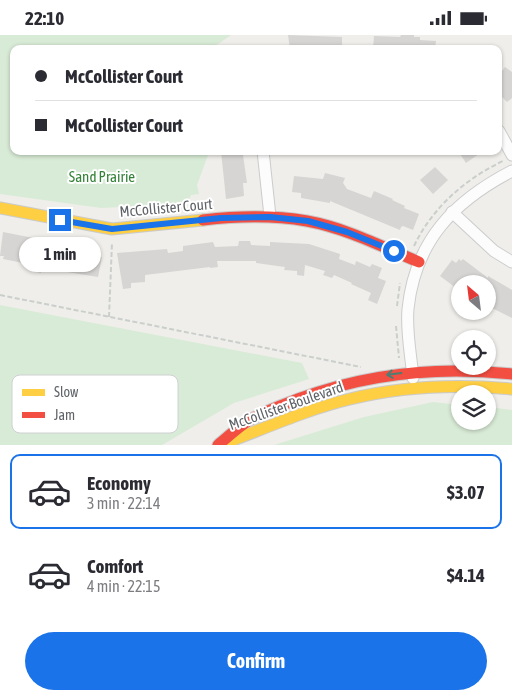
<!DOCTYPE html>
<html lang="en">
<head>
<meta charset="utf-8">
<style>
  :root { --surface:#fff; --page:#f7f7f7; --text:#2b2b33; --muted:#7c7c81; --line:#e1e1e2; --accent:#1a73e8 }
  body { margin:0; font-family:"Asap Condensed",sans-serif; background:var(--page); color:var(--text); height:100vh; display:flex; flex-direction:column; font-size:19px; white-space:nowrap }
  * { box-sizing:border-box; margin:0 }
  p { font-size:16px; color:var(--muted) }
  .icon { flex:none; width:28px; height:28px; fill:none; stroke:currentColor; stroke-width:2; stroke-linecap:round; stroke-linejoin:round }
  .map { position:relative; height:410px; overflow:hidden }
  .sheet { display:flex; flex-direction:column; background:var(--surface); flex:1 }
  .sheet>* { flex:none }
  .banner { position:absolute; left:10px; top:10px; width:492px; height:110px; border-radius:10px; box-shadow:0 1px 4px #0004; display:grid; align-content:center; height:110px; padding:0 25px; background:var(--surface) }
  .needle { width:32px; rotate:332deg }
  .controls { position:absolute; left:451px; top:240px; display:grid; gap:10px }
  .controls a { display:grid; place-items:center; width:45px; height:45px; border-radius:50%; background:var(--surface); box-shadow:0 1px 4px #0004; font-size:25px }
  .end { position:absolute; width:22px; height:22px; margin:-11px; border:6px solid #1a73e8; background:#fff; box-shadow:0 0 0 2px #fff }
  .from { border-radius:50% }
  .bubble { position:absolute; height:35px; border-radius:18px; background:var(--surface); box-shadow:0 1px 4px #0004; font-size:16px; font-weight:700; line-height:35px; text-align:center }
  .banner b { display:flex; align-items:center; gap:18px; height:48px; font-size:19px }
  .banner b+b { border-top:1px solid var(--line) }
  .banner i { width:12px; height:12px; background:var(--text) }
  ul { padding:9px 0 0; list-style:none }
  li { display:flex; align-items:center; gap:15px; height:75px; margin:0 10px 8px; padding:0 15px; border:2px solid transparent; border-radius:10px }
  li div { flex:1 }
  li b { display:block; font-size:19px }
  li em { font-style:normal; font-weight:700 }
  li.selected { border-color:var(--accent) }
  li>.icon { width:45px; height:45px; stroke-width:1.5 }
  .cta { display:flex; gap:10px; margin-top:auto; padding:10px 25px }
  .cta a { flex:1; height:58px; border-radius:30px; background:var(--accent); color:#fff; font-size:20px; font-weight:700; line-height:58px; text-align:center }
  .status { display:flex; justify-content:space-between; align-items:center; height:35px; padding:0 25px; background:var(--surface); direction:ltr }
  .status svg { height:14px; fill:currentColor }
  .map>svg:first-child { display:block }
  .green { fill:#d8ebd6 }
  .building { fill:#d6d5d3 }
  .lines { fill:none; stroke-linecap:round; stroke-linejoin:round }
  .street-casing { stroke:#cbcccc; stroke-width:13 }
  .slow-casing { stroke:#cacacb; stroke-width:13 }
  .jam-casing { stroke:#cacacb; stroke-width:13 }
  .path { stroke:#cacfcc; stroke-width:2; stroke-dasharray:5 2.5; stroke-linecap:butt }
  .street { stroke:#fdfcfc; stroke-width:11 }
  .slow { stroke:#ffcf43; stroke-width:11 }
  .jam { stroke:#f24e42; stroke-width:11 }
  .oneway { stroke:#507c72 }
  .route { stroke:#1a73e8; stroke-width:6 }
  .labels { text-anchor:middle; stroke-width:4; stroke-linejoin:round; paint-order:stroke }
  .park-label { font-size:15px; fill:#348238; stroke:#fff }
  .street-label { font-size:15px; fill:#5f6368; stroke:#fff }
  .key { fill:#fff; stroke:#cfd0d2; stroke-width:1 }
  .key-label { font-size:14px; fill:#5f6368 }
</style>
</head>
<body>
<div class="status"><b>22:10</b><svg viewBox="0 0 49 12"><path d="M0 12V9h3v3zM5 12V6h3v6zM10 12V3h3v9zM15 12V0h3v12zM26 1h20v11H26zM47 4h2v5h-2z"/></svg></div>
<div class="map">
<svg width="512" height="410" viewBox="0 0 512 410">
  <rect width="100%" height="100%" fill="#efeeea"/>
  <g class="green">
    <polygon points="0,0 231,0 211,14 14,14 14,116 205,116 208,120 197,150 199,159 191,160 189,165 181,169 101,173 0,159"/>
    <polygon points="0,270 302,328 309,344 234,368 162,410 0,410"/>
    <polygon points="433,367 460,370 460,386 488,386 488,372 512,375 512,410 274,410 364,382"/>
  </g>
  <g class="building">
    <polygon points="288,0 342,2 342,14 290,14"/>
    <polygon points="401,0 414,0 414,2 420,2 420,5 436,6 435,14 373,14 374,1 400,2"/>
    <polygon points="505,32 512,37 512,63 507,67 499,59 499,34 502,36"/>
    <polygon points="221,116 237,116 238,119 243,120 247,148 243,148 244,161 226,164"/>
    <polygon points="458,116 483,116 466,128"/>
    <polygon points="435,132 448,145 433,159 420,145"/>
    <polygon points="325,138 345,143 343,148 347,154 371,163 374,156 393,164 392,165 405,171 404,173 419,179 413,195 403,191 401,192 400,195 330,166 330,168 301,163 301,158 292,157 294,141 323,144"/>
    <polygon points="3,197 94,215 93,220 102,222 98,242 42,233 41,238 32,236 33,230 3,224 4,221 0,221"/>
    <polygon points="239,206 250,206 251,210 270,211 270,207 309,209 340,219 339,224 355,230 356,226 370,232 372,229 382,233 378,243 386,246 377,269 368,265 371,258 351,249 352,248 334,240 332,243 323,240 325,236 305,230 304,241 297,240 297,236 284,235 285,232 256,228 256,226 217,226 218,232 210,233 210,232 145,240 145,247 131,248 131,253 123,254 117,218 167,214 168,218 183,216 183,211 213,207 215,212 238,211"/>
    <polygon points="459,224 461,226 463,224 488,243 488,241 512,255 512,283 488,271 488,249 459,249 456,253 440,241 452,225 456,228"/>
  </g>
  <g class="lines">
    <defs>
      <g id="street">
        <polyline points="499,96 512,120"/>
        <polyline points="263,116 270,181"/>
        <polyline points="452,177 494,216 512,227"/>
        <path d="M413 343C411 320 406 297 408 274 415 206 454 166 512 136"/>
      </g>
      <g id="slow">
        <polyline points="0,173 112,194 203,185"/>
        <path d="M228 407C268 392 308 374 350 364 403 351 457 349 512 354"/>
      </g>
      <g id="jam">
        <path d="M203 185C238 181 272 180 307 186 346 193 383 212 419 227"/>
        <path d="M218 410C228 402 237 393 248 386 264 376 283 370 301 363 369 338 439 331 512 339"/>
      </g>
    </defs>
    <use href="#street" class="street-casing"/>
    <use href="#slow" class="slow-casing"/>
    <use href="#jam" class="jam-casing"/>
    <g class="path">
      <path d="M414 211C432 173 465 144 503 126"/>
      <polyline points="0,260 361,332"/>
      <polyline points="397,271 400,248"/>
      <polyline points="109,282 112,208"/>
      <polyline points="396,291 399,323"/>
    </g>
    <use href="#street" class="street"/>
    <use href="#slow" class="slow"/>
    <use href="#jam" class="jam"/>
  </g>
  <defs><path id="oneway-shaft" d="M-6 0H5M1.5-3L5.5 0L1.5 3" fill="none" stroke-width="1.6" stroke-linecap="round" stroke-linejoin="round" transform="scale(1.25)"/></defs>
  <use class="oneway" href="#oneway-shaft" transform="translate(394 339) rotate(173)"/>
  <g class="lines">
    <polyline class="route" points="60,185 112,194 221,183 270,182 308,186 347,197 394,216"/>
  </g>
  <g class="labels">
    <g class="park-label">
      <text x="102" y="147">Sand Prairie</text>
    </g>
    <g class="street-label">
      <text transform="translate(166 173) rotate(-5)" y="5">McCollister Court</text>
      <text transform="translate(286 371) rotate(-19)" y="5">McCollister Boulevard</text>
    </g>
  </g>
  <rect x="12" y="340" width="166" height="58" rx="8" class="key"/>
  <rect x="22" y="354" width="23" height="7" fill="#ffcf43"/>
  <rect x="22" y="377" width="23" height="6" fill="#f24e42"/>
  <g class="key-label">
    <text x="54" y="362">Slow</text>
    <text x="54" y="385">Jam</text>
  </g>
</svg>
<div class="controls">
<a><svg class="needle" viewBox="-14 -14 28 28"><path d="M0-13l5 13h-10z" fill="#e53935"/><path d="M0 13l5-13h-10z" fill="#7c7c81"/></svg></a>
<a><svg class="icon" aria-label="locate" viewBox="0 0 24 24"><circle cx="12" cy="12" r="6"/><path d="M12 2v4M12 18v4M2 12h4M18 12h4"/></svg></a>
<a><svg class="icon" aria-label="layers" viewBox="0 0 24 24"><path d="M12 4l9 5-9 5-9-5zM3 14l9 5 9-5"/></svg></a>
</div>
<i class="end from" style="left:394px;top:216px"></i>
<i class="end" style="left:60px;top:185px"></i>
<div class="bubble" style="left:19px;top:202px;width:82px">1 min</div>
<div class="banner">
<b><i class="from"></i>McCollister Court</b>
<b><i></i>McCollister Court</b>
</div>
</div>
<section class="sheet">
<ul>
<li class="selected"><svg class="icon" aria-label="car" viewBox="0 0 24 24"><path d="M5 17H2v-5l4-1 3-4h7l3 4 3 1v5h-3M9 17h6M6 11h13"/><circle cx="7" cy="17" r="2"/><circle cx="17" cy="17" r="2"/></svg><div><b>Economy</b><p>3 min · 22:14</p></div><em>$3.07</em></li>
<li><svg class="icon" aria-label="car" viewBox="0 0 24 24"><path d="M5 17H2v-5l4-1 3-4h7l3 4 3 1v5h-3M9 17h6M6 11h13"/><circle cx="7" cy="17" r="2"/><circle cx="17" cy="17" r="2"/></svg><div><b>Comfort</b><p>4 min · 22:15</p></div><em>$4.14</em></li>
</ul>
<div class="cta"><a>Confirm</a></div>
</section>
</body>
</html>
